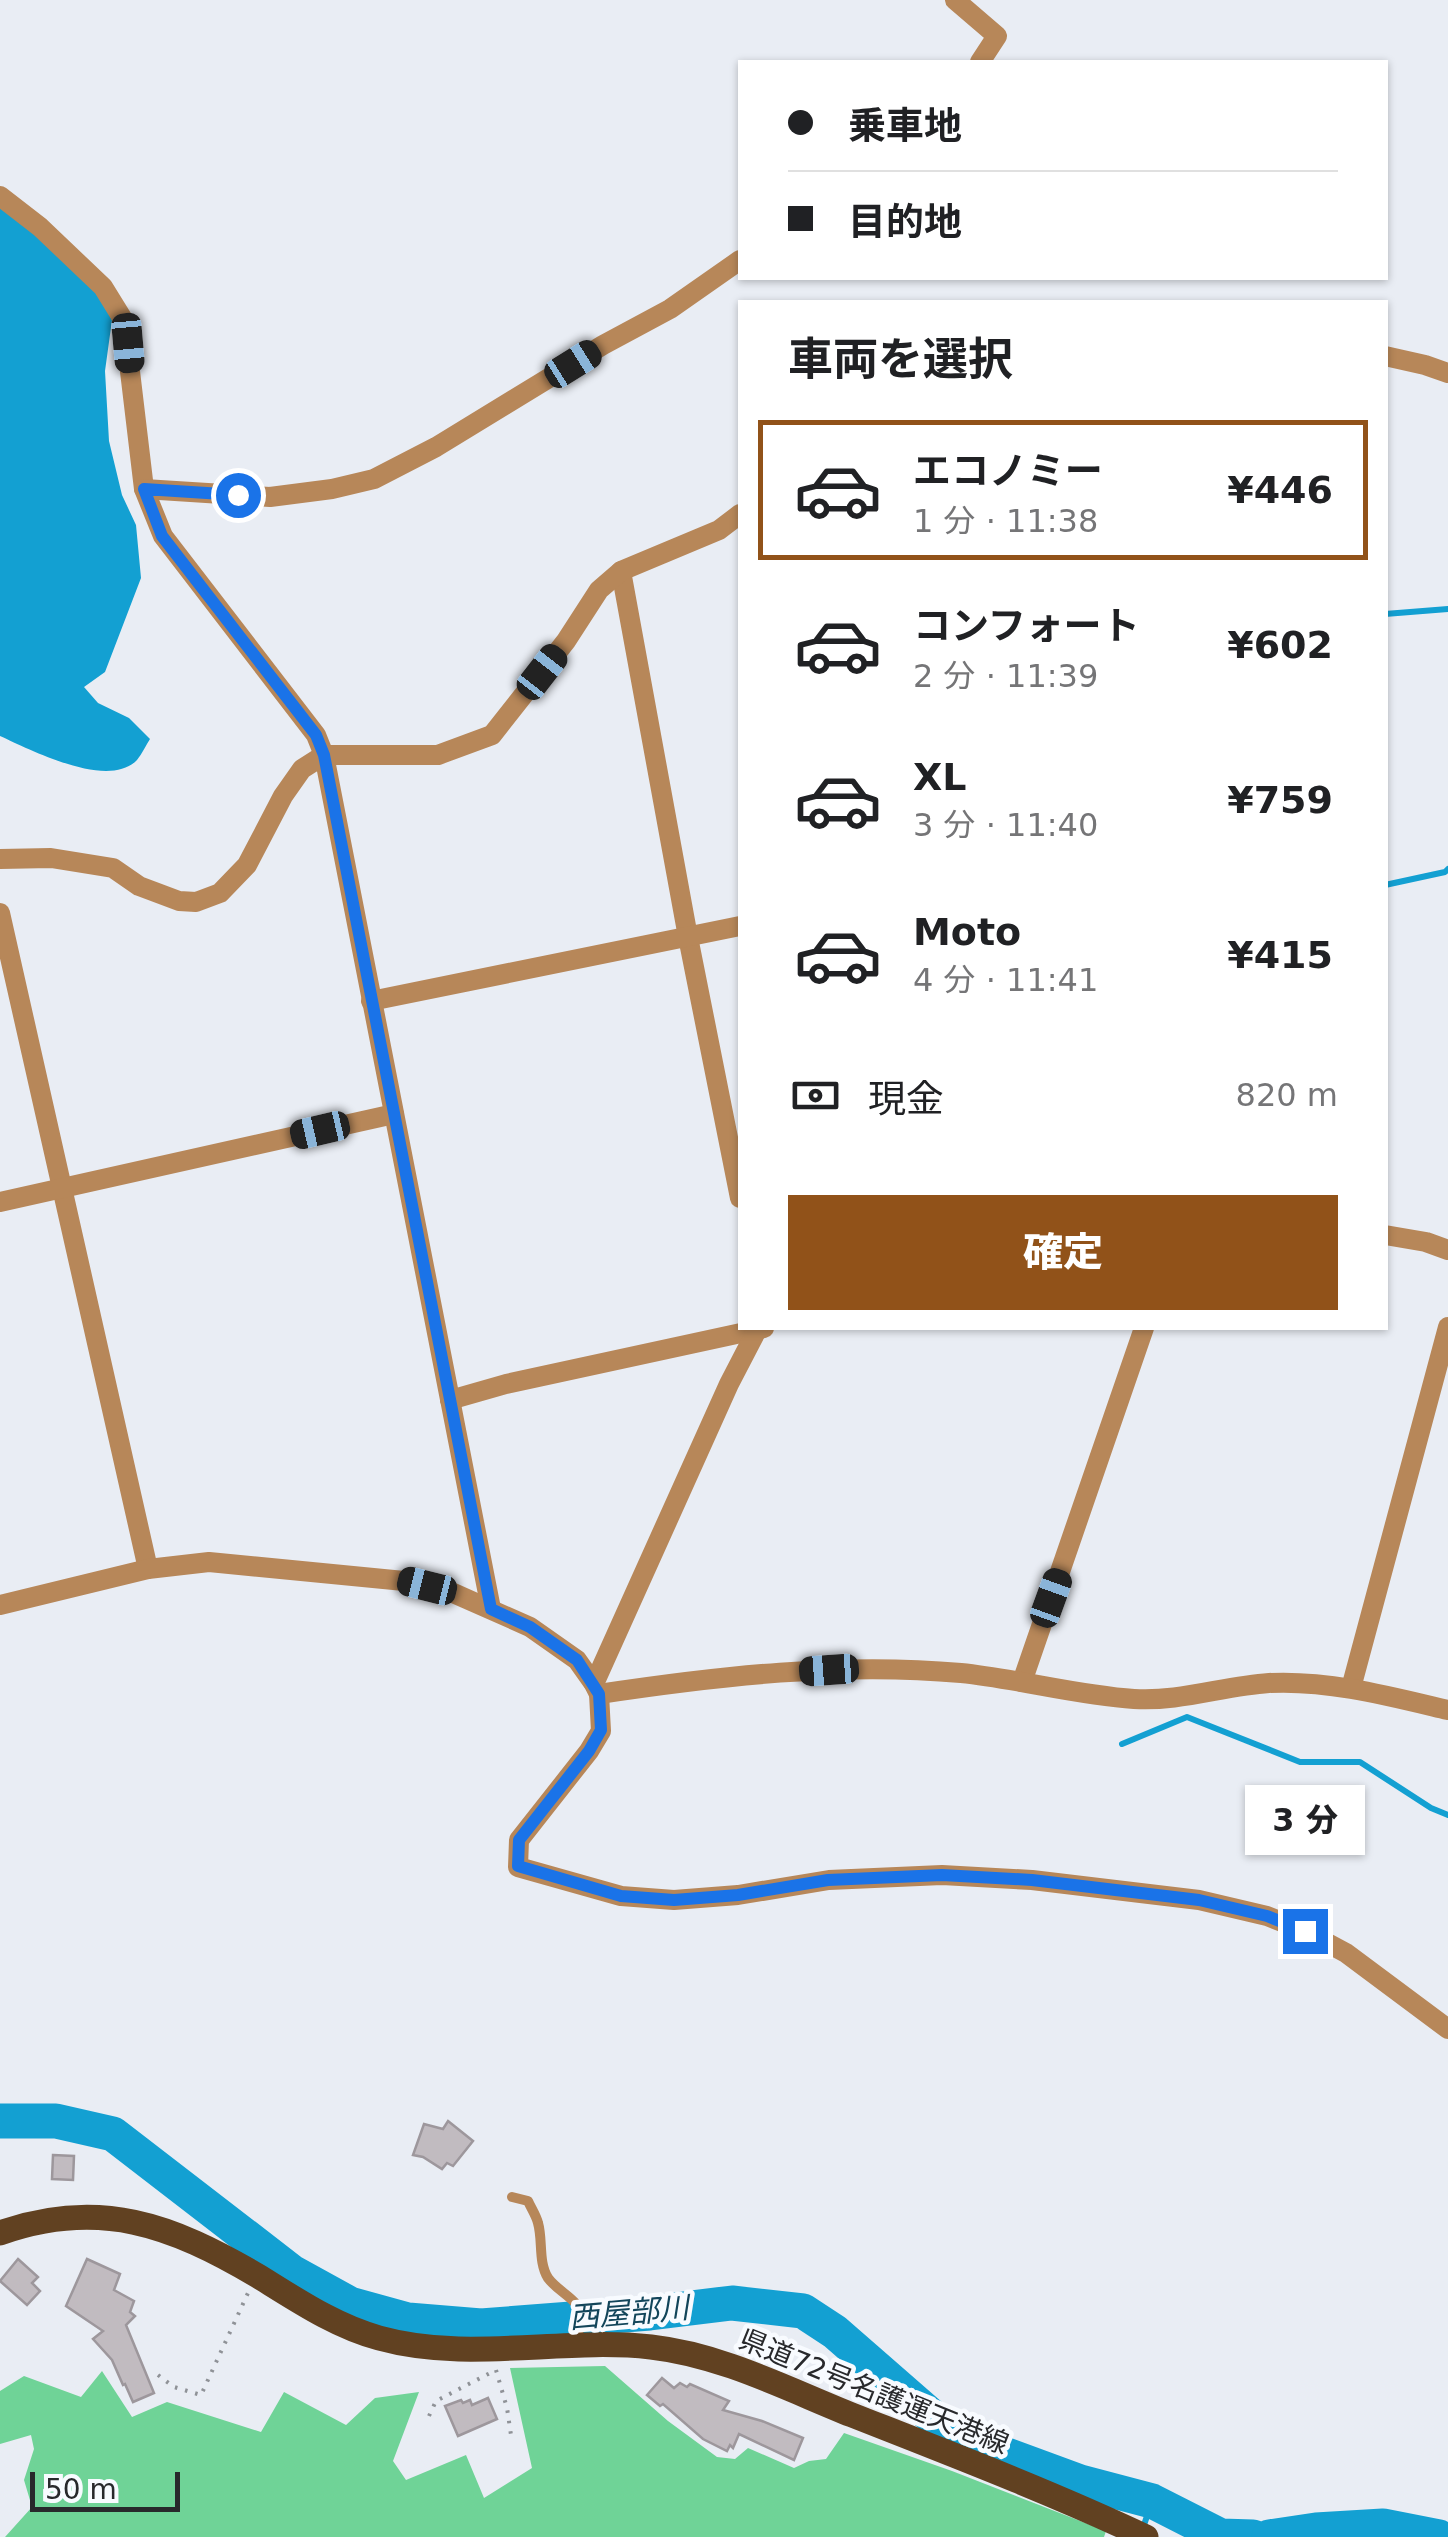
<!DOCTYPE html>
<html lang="ja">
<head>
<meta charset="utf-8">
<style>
  :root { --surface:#fff; --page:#f2f2f2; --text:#202124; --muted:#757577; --line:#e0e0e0; --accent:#915219 }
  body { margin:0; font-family:"DejaVu Sans","Noto Sans JP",sans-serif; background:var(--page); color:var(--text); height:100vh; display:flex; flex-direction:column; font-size:38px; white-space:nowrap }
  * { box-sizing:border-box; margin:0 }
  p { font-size:32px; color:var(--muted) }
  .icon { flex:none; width:55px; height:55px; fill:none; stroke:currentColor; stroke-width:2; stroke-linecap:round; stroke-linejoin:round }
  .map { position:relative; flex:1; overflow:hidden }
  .details { position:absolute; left:738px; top:300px; width:650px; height:1030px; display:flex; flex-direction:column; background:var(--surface); border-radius:0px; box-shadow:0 2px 8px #0004 }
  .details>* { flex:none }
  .banner { position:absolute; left:738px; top:60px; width:650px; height:220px; border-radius:0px; box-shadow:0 2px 8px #0004; display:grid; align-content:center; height:220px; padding:0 50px; background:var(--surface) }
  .scale { position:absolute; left:30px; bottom:25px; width:150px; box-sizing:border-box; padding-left:10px; border:5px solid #28292c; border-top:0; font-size:28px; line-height:35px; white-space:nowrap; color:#28292c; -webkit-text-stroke:8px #f8fbff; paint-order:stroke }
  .end { position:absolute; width:45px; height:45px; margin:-22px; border:12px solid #1a73e8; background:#fff; box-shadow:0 0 0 5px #fff }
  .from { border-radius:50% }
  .bubble { position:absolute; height:70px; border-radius:0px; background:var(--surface); box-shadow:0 2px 8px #0004; font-size:32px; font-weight:800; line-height:70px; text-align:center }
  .car { position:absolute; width:30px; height:60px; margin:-30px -15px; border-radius:12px; box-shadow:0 0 8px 2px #0007; background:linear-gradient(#222 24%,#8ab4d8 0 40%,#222 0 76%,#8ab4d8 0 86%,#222 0) }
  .banner b { display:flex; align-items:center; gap:35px; height:95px; font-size:38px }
  .banner b+b { border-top:2px solid var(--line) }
  .banner i { width:25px; height:25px; background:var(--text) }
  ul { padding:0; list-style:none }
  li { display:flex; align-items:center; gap:30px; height:140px; margin:0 20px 15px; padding:0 30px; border:5px solid transparent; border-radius:0px }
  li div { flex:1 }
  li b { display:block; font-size:38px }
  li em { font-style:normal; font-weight:800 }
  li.current { border-color:var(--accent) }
  li>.icon { width:90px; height:90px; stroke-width:1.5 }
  h2 { padding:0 50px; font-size:45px; line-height:120px }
  .pay { display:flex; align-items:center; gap:25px; height:110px; padding:0 50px; font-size:38px }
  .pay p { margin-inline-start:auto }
  .action { display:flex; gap:20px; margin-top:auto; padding:20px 50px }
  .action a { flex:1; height:115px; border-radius:0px; background:var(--accent); color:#fff; font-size:40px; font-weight:800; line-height:115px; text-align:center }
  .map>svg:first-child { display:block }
  .forest { fill:#6fd397 }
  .water { fill:#13a0d2 }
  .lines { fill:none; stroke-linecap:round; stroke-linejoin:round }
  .stream { stroke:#13a0d2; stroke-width:6 }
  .river { stroke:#13a0d2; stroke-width:35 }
  .building { fill:#c1bbc0; stroke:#9d979c; stroke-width:2.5 }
  .path { stroke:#8f9297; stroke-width:4; stroke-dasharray:2.5 8; stroke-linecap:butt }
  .service { stroke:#b78759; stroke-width:10 }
  .minor { stroke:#b78759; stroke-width:20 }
  .primary { stroke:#614121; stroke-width:25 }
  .route { stroke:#1a73e8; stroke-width:12 }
  .labels { text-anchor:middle; stroke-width:9; stroke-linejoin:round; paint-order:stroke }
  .street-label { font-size:28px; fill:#28292c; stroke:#f8fbff }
  .water-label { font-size:30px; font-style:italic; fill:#12455a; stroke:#f8fbff }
</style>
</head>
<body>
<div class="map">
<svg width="1448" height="2537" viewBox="0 0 1448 2537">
  <rect width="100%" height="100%" fill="#e9edf4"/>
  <polygon class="forest" points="605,2366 668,2421 717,2457 735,2459 748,2448 794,2468 809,2461 826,2459 844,2433 952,2471 1106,2531 1104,2537 5,2537 32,2507 24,2480 34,2449 31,2435 0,2444 0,2391 24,2376 81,2397 102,2371 132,2417 167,2402 261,2432 284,2392 346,2425 375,2398 419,2392 393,2461 406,2480 466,2455 484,2498 532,2468 510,2368"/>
  <path class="water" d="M0 200 100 295 112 320 105 371 109 441 122 495 136 525 141 578 105 672 84 687 98 703 129 718 150 739C146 745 142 754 137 760 108 790 31 750 0 736Z"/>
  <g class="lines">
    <g class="stream">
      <polyline points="1385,614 1448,609"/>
      <polyline points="1385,885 1445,872 1448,869"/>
      <polyline points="1122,1744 1187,1717 1300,1762 1360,1762 1431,1808 1448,1815"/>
      <polyline points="1142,2531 1152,2501"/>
    </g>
    <g class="river">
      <polyline points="0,2121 56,2121 113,2134 292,2272 350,2304 408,2320 481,2326 650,2313 732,2303 803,2311 835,2332 945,2428 977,2444 1080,2482 1152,2501 1221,2536 1253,2537"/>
      <polyline points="1269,2537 1316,2530 1383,2526 1439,2537"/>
    </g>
  </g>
  <g class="building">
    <polygon points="448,2121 473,2141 453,2166 447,2163 442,2169 423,2157 413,2155 424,2124 443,2129"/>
    <polygon points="53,2155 74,2156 73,2180 52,2179"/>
    <polygon points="18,2259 38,2277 32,2283 40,2291 27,2305 0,2281"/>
    <polygon points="87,2259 120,2274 114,2290 134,2301 130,2312 135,2316 126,2325 154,2393 133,2402 125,2384 123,2385 112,2360 93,2339 103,2331 66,2306"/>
    <polygon points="662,2378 674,2388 680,2383 687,2387 690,2384 729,2401 723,2410 762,2421 803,2438 794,2460 739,2434 733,2448 730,2445 727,2451 703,2439 663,2404 660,2406 647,2395"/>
    <polygon points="488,2398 497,2419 458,2436 445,2406 461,2400 463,2403 470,2400 472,2405"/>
  </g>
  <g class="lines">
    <g class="path">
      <polyline points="496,2370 507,2408 511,2435"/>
      <polyline points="158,2375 174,2387 201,2395 248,2293"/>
      <polyline points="429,2416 436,2401 492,2372"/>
    </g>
    <path class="service" d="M512 2197 528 2201C531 2208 536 2215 538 2223 543 2240 538 2262 548 2278 556 2289 569 2295 577 2305L579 2342"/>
    <g class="minor">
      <polyline points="955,0 997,36 980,62"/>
      <polyline points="0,196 40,227 103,287 124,321 144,489 163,536 316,735 324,755 491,1609"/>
      <polyline points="1385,356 1425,365 1448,373"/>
      <polyline points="144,489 270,497 332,489 374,479 436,447 603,345 670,309 740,260"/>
      <polyline points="621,571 688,937 740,1198"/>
      <polyline points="0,859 51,858 113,868 139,886 179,901 196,902 220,893 247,865 283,796 302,769 324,755 438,755 492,735 566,641 599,590 621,571 719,530 740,514"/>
      <polyline points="0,913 148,1569"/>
      <polyline points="371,1001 740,926"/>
      <polyline points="0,1202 394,1114"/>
      <polyline points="1385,1235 1426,1242 1448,1250"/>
      <polyline points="450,1400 506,1384 764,1328"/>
      <polyline points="0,1605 148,1569 209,1562 404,1581 451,1592 530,1627 577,1660 594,1684 599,1694 601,1731 589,1751 519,1840 518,1867 621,1896 674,1900 738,1895 829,1880 942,1875 1032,1880 1199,1900 1267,1916 1305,1931 1346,1953 1448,2029"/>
      <polyline points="1022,1682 1144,1328"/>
      <polyline points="594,1684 729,1384 758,1328"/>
      <polyline points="1351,1688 1448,1327"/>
      <path d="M599 1694C719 1676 841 1662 961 1673 1019 1679 1076 1695 1134 1699 1179 1702 1224 1686 1269 1683 1329 1680 1389 1696 1448 1710"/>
    </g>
    <path class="primary" d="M0 2233C99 2198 172 2225 258 2276 297 2300 335 2326 379 2338 469 2363 561 2337 651 2347 722 2355 787 2389 852 2415 951 2454 1050 2492 1146 2537"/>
  </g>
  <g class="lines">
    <polyline class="route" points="238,495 144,489 162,536 316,735 324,755 491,1609 530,1627 577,1660 599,1694 601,1730 589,1751 519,1840 518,1866 621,1896 674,1900 738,1895 828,1880 942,1875 1032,1880 1199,1900 1267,1916 1305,1931"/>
  </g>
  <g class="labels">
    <g class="street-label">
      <text transform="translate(874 2391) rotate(22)" y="10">県道72号名護運天港線</text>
    </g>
    <g class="water-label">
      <text transform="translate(629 2313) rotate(-5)" y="10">西屋部川</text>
    </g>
  </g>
</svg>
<div class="scale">50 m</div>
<i class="end from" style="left:238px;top:495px"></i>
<i class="end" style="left:1305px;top:1931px"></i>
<div class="bubble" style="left:1245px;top:1785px;width:120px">3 分</div>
<i class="car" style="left:128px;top:343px;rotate:175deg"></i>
<i class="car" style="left:573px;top:364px;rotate:58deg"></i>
<i class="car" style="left:542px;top:672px;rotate:38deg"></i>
<i class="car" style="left:320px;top:1130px;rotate:257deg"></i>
<i class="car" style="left:427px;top:1586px;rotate:284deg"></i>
<i class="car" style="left:1051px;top:1598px;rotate:20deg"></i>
<i class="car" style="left:829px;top:1670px;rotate:266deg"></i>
<div class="banner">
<b><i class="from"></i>乗車地</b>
<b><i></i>目的地</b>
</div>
<section class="details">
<h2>車両を選択</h2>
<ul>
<li class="current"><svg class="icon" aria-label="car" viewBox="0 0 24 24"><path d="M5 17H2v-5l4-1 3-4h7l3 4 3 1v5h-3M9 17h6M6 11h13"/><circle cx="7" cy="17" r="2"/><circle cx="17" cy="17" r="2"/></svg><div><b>エコノミー</b><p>1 分 · 11:38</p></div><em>¥446</em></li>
<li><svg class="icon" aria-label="car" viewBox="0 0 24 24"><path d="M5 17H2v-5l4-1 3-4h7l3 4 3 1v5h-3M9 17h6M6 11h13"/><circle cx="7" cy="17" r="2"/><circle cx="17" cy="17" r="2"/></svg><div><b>コンフォート</b><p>2 分 · 11:39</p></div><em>¥602</em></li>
<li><svg class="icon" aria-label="car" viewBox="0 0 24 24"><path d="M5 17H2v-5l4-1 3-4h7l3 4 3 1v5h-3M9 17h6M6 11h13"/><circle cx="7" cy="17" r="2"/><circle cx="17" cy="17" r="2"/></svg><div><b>XL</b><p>3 分 · 11:40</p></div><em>¥759</em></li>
<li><svg class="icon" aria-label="car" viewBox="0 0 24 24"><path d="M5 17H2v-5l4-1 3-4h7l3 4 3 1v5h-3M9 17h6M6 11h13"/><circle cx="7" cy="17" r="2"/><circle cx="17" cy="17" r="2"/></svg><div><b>Moto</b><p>4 分 · 11:41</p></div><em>¥415</em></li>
</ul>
<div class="pay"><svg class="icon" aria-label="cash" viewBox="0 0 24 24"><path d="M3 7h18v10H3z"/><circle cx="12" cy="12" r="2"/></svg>現金<p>820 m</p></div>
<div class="action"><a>確定</a></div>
</section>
</div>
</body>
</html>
